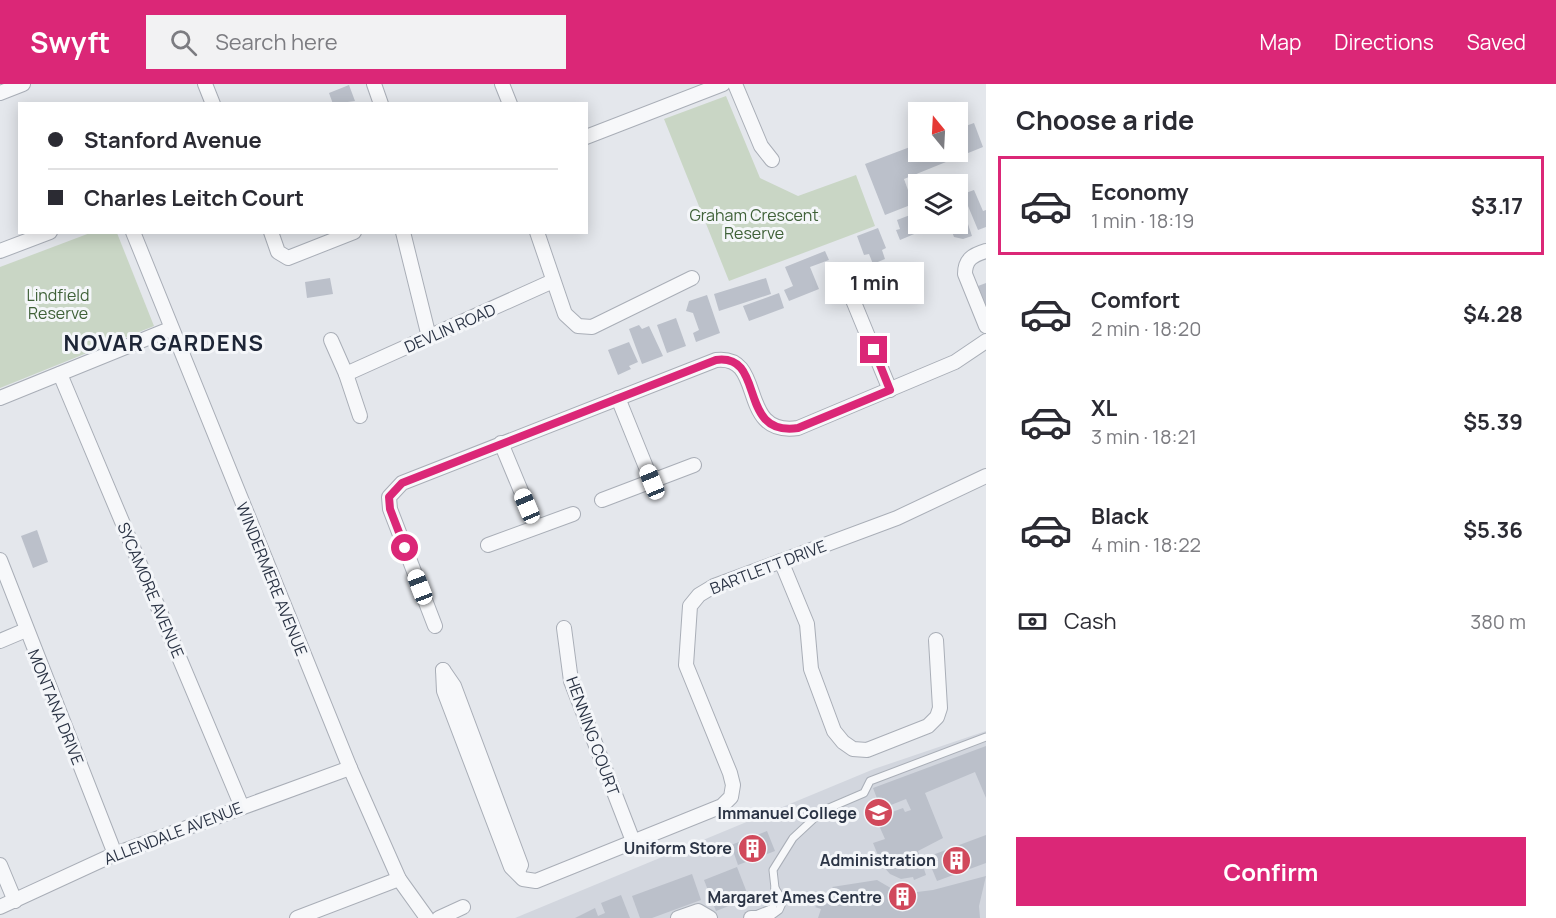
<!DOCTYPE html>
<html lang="en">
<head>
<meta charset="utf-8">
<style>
  :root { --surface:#fff; --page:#f2f2f3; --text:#2b2b33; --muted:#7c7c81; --line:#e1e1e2; --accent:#db2777 }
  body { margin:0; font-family:Manrope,sans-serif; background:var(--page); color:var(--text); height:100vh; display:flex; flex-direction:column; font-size:22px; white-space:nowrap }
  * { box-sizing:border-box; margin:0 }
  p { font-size:20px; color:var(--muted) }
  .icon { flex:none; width:33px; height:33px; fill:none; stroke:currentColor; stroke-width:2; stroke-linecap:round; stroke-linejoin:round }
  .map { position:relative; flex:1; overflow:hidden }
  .sheet { display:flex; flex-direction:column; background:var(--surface); width:570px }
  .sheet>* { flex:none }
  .hud { position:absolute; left:18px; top:18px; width:570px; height:132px; border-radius:0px; box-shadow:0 3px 15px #0003; display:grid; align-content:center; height:132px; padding:0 30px; background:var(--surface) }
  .needle { width:39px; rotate:342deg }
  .fabs { position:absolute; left:908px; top:18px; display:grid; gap:12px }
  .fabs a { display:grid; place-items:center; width:60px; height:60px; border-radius:0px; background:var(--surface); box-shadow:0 3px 15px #0003; font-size:30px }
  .end { position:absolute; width:27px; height:27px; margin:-14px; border:8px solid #db2777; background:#fff; box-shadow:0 0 0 3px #fff }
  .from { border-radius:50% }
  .bubble { position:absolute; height:42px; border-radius:0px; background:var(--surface); box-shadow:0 3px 15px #0003; font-size:20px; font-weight:700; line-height:42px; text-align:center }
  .car { position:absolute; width:18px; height:36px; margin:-18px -9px; border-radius:8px; box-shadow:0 0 4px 2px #0007; background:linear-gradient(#fff 24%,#345 0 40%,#fff 0 76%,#345 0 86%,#fff 0) }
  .hud b { display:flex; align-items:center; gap:21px; height:57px; font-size:22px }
  .hud b+b { border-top:2px solid var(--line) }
  .hud i { width:15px; height:15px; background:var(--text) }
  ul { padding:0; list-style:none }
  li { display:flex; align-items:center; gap:18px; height:99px; margin:0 12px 9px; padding:0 18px; border:3px solid transparent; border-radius:0px }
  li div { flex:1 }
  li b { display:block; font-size:22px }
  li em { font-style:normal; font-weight:700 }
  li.active { border-color:var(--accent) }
  li>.icon { width:54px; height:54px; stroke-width:1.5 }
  h2 { padding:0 30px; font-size:27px; line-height:72px }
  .pay { display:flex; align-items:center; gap:15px; height:66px; padding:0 30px; font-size:22px }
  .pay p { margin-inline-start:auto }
  .action { display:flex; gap:12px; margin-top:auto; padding:12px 30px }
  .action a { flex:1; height:69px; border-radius:0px; background:var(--accent); color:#fff; font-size:24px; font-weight:700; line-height:69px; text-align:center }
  header { display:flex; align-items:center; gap:36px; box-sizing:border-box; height:84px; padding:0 30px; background:var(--accent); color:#fff }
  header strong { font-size:28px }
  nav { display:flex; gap:33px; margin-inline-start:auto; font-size:21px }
  .search { width:420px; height:54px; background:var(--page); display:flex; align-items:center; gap:15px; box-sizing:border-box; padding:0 21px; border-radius:0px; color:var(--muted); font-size:22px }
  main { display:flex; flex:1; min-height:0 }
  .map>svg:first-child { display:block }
  .built { fill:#d2d6de }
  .green { fill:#c9d6c5 }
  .building { fill:#bbc0ca }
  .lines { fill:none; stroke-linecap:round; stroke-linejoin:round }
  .service-casing { stroke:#a9aeb7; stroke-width:9 }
  .minor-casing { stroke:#a9aeb7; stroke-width:16 }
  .service { stroke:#f7f8fa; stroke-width:7 }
  .minor { stroke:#f7f8fa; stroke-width:14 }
  .route { stroke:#db2777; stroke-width:8 }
  .labels { text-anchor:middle; stroke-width:6; stroke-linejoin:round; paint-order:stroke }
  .park-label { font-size:16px; fill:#3f6138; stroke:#f4f6f9 }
  .street-label { font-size:16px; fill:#2b3445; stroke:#f4f6f9 }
  .poi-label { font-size:16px; font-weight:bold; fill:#2b3445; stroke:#f4f6f9; text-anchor:end }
  .district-label { font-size:22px; font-weight:bold; letter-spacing:1.5px; fill:#1d2536; stroke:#f4f6f9 }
</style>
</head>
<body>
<header>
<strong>Swyft</strong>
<div class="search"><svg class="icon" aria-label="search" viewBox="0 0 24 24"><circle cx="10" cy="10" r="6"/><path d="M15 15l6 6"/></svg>Search here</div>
<nav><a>Map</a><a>Directions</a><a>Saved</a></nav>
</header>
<main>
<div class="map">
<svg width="986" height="834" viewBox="0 0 986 834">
  <rect width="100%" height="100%" fill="#e4e7ec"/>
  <polygon class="built" points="986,647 986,834 515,834 874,685"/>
  <g class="green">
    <polygon points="726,12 760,94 798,112 856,91 875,142 729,197 664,35"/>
    <polygon points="90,149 117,149 154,242 0,304 0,183"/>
  </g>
  <g class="building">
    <polygon points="349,1 355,17 333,20 329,9"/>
    <polygon points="974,39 983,63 904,95 913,120 885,131 865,80 918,60 918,68 957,68 957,45"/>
    <polygon points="974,106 983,127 986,126 986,143 978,146 963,110"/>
    <polygon points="957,124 960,132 965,131 972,152 963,155 954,153 949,140 957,140"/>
    <polygon points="918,128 918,140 923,140 926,145 900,156 896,146 900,145 897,136"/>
    <polygon points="878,144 886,164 882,166 885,175 873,180 869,170 864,171 857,152"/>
    <polygon points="825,167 829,176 810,183 819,205 789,217 784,206 793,202 785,183"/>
    <polygon points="330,194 333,210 307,214 305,198"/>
    <polygon points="766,194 771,210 719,227 714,210"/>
    <polygon points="986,199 986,223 978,202"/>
    <polygon points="779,209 784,224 749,237 743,222"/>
    <polygon points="707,211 720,249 696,258 693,249 699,246 693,229 686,227 689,217"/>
    <polygon points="676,234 686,262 667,269 657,241"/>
    <polygon points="639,241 642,245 649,242 663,272 642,280 629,245"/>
    <polygon points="629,258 638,278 629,282 631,285 618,291 608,266"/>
    <polygon points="37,446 48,478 33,484 21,452"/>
    <polygon points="986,662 986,714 975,688 925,709 943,754 918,767 926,791 914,796 913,793 901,795 890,790 882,781 873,759 885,755 877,737 885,733 884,731 903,724 905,728 911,726 906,715 881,725 873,704"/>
    <polygon points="767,747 775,767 738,781 731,761"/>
    <polygon points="986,751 986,779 937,797 927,773"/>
    <polygon points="737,783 749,814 716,827 704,796"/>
    <polygon points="692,790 701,816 652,834 640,834 632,812"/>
    <polygon points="986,792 979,822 980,834 818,834 821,825 815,823 827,815 822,812 835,806 832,803 877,796 901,810 933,806"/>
    <polygon points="621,811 630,834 575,834 595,824 598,832 605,829 601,819"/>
  </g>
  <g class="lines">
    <defs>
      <g id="service">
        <polyline points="758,830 773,824 775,804 773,786 793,754 822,727 864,709 870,697 986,653"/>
        <polyline points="768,834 779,826 783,817 775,804"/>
      </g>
      <g id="minor">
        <polyline points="205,0 213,20"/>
        <polyline points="374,0 381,20"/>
        <polyline points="502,0 510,20"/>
        <polyline points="735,0 761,62 772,76"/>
        <polyline points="0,9 23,0"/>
        <polyline points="586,53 723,0"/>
        <polyline points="133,148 350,684 399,795 427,834"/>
        <polyline points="271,148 278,168 288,174 354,148"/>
        <polyline points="403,148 429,253"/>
        <polyline points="537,148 565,230 578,242 592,243 692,194"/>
        <polyline points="0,167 50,148"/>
        <path d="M986 167C973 171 965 175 965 190L986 242"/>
        <polyline points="841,187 890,306"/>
        <polyline points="331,256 346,290 360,332"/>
        <polyline points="60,290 242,723"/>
        <polyline points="346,290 553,197"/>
        <polyline points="0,314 170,245"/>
        <polyline points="618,314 652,398"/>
        <polyline points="501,359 536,443"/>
        <polyline points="602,416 694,381"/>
        <polyline points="488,461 573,430"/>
        <polyline points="0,476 115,770"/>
        <polyline points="781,477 807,540 811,585 834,647 843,658 853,665 867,666 928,642 937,633 940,624 936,556"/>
        <path d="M435 542 390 425 389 413 402 399 716 276C767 270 736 353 798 344L955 278 986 257"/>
        <polyline points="564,544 571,597 633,757"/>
        <polyline points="0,557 26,546"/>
        <polyline points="443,586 444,607 511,783 523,795 536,797 722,722 731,713 733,701 730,689 686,581 690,522 699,511 714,502 897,434 986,392"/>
        <polyline points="443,586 454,602 521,781 518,787"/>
        <polyline points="0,781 15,817"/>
        <polyline points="0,823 115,770 350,684"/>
        <polyline points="297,834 399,795"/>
        <polyline points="439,834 463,823"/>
        <polyline points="678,834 698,827 710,834"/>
        <polyline points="751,834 764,834"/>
      </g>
    </defs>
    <use href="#service" class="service-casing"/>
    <use href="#minor" class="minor-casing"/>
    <use href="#service" class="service"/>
    <use href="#minor" class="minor"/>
  </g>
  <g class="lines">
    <path class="route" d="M405 464 390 425 389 413 402 399 716 276C767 269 736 353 798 344L890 306 874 266"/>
  </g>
  <defs>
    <symbol id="school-disc" viewBox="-11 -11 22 22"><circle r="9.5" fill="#d1495b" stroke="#f4f6f9"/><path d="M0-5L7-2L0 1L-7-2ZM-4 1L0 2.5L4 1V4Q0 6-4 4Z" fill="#fff"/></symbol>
    <symbol id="building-disc" viewBox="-11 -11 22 22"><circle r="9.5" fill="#d1495b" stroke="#f4f6f9"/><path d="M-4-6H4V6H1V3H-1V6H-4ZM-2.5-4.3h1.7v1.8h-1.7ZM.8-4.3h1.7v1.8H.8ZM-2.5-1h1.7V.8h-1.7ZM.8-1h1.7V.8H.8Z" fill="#fff"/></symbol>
  </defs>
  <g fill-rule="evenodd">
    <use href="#school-disc" x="862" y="712" width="33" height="33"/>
    <use href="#building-disc" x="736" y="748" width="33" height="33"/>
    <use href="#building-disc" x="940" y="760" width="33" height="33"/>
    <use href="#building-disc" x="886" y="796" width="33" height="33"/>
  </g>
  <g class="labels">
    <g class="park-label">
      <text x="754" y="137">Graham Crescent<tspan x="754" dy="18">Reserve</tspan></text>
      <text x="58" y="217">Lindfield<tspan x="58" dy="18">Reserve</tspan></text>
    </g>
    <g class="street-label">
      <text transform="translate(450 244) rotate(-24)" y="6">DEVLIN ROAD</text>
      <text transform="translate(768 483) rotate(-21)" y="6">BARTLETT DRIVE</text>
      <text transform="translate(272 495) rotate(68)" y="6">WINDERMERE AVENUE</text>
      <text transform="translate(151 506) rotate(67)" y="6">SYCAMORE AVENUE</text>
      <text transform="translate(56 623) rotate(68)" y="6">MONTANA DRIVE</text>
      <text transform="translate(593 652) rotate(70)" y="6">HENNING COURT</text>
      <text transform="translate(173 749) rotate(-21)" y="6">ALLENDALE AVENUE</text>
    </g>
    <g class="poi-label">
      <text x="857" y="735">Immanuel College</text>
      <text x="732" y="770">Uniform Store</text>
      <text x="936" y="782">Administration</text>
      <text x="882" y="819">Margaret Ames Centre</text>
    </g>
    <g class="district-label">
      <text x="164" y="267">NOVAR GARDENS</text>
    </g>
  </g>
</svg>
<div class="fabs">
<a><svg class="needle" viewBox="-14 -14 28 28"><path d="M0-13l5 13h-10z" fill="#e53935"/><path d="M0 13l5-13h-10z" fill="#7c7c81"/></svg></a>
<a><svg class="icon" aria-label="layers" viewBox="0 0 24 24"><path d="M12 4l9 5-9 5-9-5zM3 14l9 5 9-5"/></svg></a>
</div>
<i class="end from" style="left:405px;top:464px"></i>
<i class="end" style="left:874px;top:266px"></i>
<div class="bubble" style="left:825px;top:178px;width:99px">1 min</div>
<i class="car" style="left:652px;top:398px;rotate:338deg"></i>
<i class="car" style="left:527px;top:422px;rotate:337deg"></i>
<i class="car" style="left:420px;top:503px;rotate:339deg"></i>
<div class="hud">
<b><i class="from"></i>Stanford Avenue</b>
<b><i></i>Charles Leitch Court</b>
</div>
</div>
<section class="sheet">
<h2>Choose a ride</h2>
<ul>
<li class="active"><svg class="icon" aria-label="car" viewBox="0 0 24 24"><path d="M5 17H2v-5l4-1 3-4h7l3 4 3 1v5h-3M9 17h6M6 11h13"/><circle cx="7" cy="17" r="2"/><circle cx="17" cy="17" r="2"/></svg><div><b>Economy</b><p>1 min · 18:19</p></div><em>$3.17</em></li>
<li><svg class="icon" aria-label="car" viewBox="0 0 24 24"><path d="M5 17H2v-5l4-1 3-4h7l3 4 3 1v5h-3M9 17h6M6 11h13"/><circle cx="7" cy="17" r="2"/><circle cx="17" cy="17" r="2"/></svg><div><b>Comfort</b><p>2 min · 18:20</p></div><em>$4.28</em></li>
<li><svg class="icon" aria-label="car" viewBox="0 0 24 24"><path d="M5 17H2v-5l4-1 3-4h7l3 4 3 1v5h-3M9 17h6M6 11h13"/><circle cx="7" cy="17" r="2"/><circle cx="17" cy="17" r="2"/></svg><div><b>XL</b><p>3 min · 18:21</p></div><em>$5.39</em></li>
<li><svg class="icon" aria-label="car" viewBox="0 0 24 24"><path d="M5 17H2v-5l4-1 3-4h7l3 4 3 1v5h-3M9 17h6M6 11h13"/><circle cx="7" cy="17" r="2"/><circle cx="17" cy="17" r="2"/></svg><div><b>Black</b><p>4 min · 18:22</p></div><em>$5.36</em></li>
</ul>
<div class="pay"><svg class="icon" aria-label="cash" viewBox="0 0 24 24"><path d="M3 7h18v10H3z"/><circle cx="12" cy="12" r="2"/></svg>Cash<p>380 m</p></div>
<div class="action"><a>Confirm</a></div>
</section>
</main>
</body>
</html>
